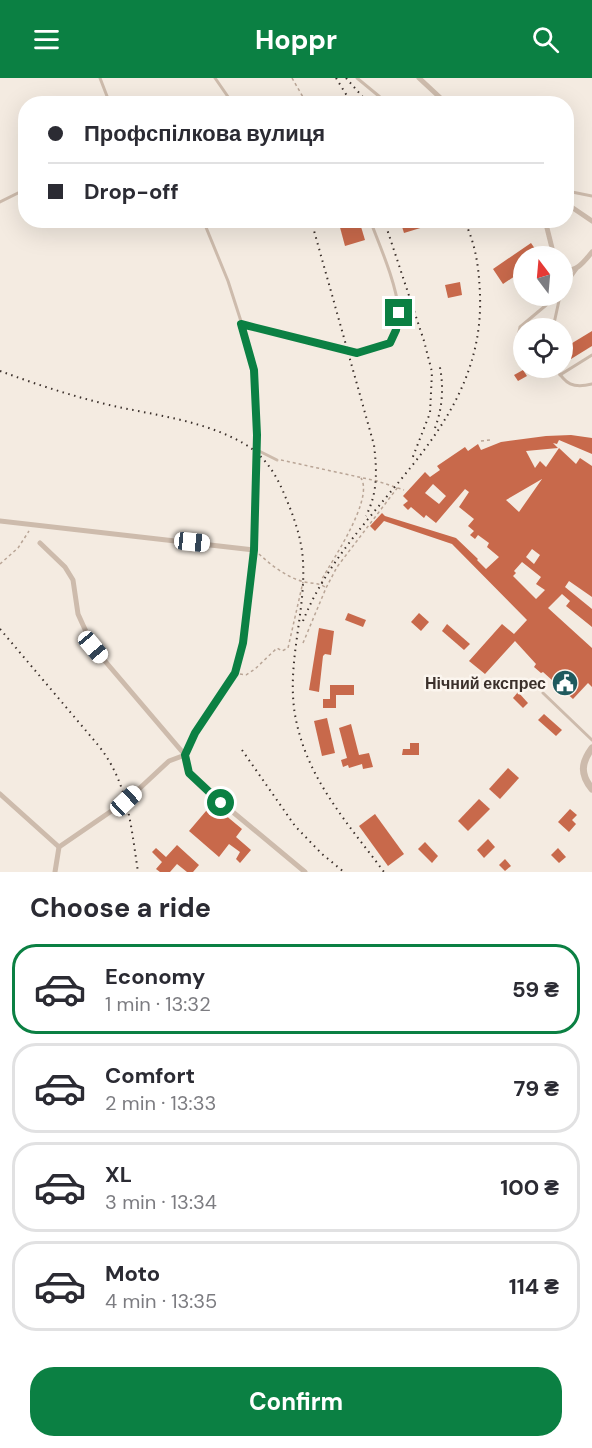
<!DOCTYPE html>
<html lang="en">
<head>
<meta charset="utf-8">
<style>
  :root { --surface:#fff; --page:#f7f7f7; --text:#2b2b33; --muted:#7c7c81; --line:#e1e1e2; --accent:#0b8043 }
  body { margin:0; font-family:"DM Sans",sans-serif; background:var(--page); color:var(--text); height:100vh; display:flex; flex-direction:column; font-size:22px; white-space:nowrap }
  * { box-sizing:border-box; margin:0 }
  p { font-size:20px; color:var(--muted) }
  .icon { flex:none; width:33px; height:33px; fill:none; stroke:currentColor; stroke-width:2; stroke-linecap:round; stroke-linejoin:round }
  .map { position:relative; height:794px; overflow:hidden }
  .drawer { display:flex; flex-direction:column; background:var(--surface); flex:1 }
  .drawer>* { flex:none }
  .top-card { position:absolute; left:18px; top:18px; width:556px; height:132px; border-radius:24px; box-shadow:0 6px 24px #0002; display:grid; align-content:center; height:132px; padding:0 30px; background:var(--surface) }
  .needle { width:39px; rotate:344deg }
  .tools { position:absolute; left:513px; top:168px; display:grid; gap:12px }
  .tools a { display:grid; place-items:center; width:60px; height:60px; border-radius:50%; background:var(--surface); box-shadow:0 6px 24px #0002; font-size:30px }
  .end { position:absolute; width:27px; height:27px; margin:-14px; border:8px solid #0b8043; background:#fff; box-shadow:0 0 0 3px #fff }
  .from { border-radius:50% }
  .car { position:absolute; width:18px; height:36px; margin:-18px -9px; border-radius:8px; box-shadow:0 0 4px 2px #0007; background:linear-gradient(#fff 24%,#345 0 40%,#fff 0 76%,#345 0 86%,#fff 0) }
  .top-card b { display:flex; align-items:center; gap:21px; height:57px; font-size:22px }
  .top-card b+b { border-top:2px solid var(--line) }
  .top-card i { width:15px; height:15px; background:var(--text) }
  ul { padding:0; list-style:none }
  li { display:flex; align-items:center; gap:18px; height:90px; margin:0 12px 9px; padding:0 18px; border:3px solid var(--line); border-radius:24px }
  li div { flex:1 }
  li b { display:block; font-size:22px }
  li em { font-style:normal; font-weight:700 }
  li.selected { border-color:var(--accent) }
  li>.icon { width:54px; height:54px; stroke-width:1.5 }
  h2 { padding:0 30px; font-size:27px; line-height:72px }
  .primary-button { display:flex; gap:12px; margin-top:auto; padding:12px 30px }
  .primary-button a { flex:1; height:69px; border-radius:24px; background:var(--accent); color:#fff; font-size:24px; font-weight:700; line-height:69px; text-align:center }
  header { display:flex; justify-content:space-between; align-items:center; height:78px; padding:0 30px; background:var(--accent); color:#fff; font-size:27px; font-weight:700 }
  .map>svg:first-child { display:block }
  .building { fill:#c8694b; fill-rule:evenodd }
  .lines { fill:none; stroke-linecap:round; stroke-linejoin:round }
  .path { stroke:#b9a596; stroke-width:1.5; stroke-dasharray:3 3; stroke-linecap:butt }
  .service { stroke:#cdbbac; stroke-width:3 }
  .minor { stroke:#cdbbac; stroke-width:5 }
  .tertiary { stroke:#cdbbac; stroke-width:7 }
  .rail { stroke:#3b302b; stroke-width:2; stroke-dasharray:1.5 4.5; stroke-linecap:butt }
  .route { stroke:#0b8043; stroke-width:8 }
  .labels { text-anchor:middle; stroke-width:5; stroke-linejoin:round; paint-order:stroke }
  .poi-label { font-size:16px; font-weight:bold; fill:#3b302b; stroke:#fbf5ee; text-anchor:end }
</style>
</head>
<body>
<header><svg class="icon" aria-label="menu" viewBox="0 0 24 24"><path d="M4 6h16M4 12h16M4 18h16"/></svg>Hoppr<svg class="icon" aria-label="search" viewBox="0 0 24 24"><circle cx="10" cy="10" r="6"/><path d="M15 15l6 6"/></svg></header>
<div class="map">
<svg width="592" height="794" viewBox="0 0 592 794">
  <rect width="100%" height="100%" fill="#f4ebe1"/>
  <g class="building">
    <polygon points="338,142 359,142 365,162 345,168"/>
    <polygon points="400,142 440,142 440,144 404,155"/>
    <polygon points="531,165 540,178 524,178 524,192 503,206 493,191"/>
    <polygon points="460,204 462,217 448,220 445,207"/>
    <polygon points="592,253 592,268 571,281 564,270"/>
    <polygon points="523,292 527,298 518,303 514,297"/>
    <path d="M571 357 592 360V376L559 362 557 366 553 365 558 370 526 373 535 390 540 383 546 389 559 370 576 386 580 380 592 388V519L569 503 565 509 592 531V549L566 528 570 523 562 516 548 530 592 570V609L588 605 573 621 543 594 541 595 534 589 536 586 515 563 485 596 469 583 502 546 514 556 527 542 452 466 384 443 375 453 370 448 382 435 385 438 456 460 478 481 477 482 486 491 499 479 487 469 489 465 478 457 475 461 470 457 474 453 468 448 474 441 459 429 469 414 465 411 436 445 426 437 424 440 411 429 408 432 403 427 408 423 403 418 425 394 430 399 440 392 437 388 465 369 468 373 478 366 481 372 501 364 546 358ZM542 401 519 434 506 422ZM433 406 446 418 439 426 425 415ZM532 471 540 477 534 486 526 479ZM522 484 541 499 536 506 545 512 536 521 513 498 516 495 514 493Z"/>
    <polygon points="348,535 366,542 363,549 345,542"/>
    <polygon points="419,535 429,544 421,553 411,544"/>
    <polygon points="447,546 470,566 464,572 442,553"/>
    <polygon points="319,550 334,553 331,577 325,576 323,578 319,614 309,612"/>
    <polygon points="330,607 354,607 354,617 336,617 336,630 323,630 323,621 330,621"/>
    <polygon points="518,614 528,625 523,630 513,620"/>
    <polygon points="544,636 562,652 556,658 538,642"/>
    <polygon points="327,640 335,675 322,678 314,643"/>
    <polygon points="351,646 359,677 369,675 373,689 363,691 362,686 349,690 348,687 343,689 341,682 347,680 339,650"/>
    <polygon points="410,665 419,665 419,677 402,677 403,671 410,671"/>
    <polygon points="508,690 519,700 500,721 489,711"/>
    <polygon points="479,721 490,731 468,753 458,743"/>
    <polygon points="212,726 242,751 236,759 251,772 240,785 236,781 240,774 229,766 219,779 189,753"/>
    <polygon points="570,731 577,737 572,742 576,746 569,754 558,744"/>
    <polygon points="375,736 404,776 388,788 359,748"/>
    <polygon points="488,761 495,769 484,780 477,772"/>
    <polygon points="425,764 438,778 432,785 418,771"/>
    <polygon points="177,767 199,787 193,794 187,794 177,786 170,794 160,794 156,791 162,784 152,774 156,770 166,779"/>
    <polygon points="558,770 566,779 559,785 551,777"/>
    <polygon points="505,781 511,788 505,793 499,787"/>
  </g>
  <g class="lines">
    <g class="path">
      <polyline points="292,0 307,26"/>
      <polyline points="481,363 490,362"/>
      <polyline points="281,382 377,403 404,412"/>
      <path d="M259 476C271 487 285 498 301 503 309 506 318 504 325 509"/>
      <polyline points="0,486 18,470 29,453"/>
      <path d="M322 506V501C333 481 374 421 361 400"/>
      <polyline points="303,565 326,510 337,489 398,409"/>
      <polyline points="240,596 246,597 255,591 277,570 282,573 288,570 303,504"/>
    </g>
    <g class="service">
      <polyline points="100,0 110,26"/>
      <polyline points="215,0 233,26"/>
      <polyline points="357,0 380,19 393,26"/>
      <polyline points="567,113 592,118"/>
      <polyline points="0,124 26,111"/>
      <polyline points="203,142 228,203 248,265 254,292 257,357 254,471"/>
      <polyline points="562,212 577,191"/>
      <path d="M241 246 357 275 390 265C395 255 400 244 399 233 395 202 381 171 370 142"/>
      <polyline points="553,250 560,218"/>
      <polyline points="524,278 517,277 516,267 520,249 557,218"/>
      <path d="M556 290C565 306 573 311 592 306"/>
      <polyline points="560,297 592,277"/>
      <polyline points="257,372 277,382"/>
      <polyline points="543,615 592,662"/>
    </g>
    <g class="minor">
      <polyline points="419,0 447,26"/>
      <polyline points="567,126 592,143"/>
      <polyline points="545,142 554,178"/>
      <path d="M562 192C577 194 583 185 592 174"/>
      <polyline points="0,443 254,472 243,565 235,595 195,655 185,677 169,683 126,723 59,769 55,794"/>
      <polyline points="40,465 65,489 73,502 78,536 93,569 185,677 189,695 204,710 305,794"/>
      <polyline points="0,716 59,769"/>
    </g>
    <path class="tertiary" d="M592 670C581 685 580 696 592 711"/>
    <g class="rail">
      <polyline points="336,0 352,26"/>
      <polyline points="346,0 369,26"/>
      <polyline points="237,20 242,26"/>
      <path d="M311 142 374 367C377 393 378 414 366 438"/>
      <polyline points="384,142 424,263 432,294 430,335 412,381"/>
      <path d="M0 293C38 307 78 320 118 329 161 338 209 344 248 368 266 380 277 398 285 418 294 439 302 461 303 484 306 536 285 589 296 642 308 702 349 747 384 794"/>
      <path d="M435 350C443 329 444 306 439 285"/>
      <path d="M303 543C350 425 485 359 480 217 479 190 476 167 464 142"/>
      <path d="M0 551 98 667C128 704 131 748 138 794"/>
      <polyline points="242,672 295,748 322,776 344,794"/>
    </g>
  </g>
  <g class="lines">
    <polyline class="route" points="221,725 189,695 185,677 195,655 235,595 243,565 254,472 257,357 254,292 241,246 357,275 390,265 396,252 399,235"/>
  </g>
  <defs>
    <symbol id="civic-disc" viewBox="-11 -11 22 22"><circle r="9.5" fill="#1f5a5e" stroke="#fbf5ee"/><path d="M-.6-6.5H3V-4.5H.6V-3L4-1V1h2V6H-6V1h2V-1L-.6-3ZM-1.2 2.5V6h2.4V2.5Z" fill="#fff"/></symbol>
  </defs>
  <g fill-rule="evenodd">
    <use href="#civic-disc" x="550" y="590" width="30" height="30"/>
  </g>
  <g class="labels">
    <g class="poi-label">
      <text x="546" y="611">Нічний експрес</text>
    </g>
  </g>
</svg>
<div class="tools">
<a><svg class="needle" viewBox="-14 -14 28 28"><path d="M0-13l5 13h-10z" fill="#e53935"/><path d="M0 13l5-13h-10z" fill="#7c7c81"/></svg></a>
<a><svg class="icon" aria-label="locate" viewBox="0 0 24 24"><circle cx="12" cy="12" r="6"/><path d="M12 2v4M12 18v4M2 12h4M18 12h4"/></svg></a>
</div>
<i class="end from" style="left:221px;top:725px"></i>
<i class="end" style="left:399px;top:235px"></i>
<i class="car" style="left:192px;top:464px;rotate:96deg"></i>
<i class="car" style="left:93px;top:569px;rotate:140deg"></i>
<i class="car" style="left:126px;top:723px;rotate:47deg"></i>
<div class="top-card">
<b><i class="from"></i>Профспілкова вулиця</b>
<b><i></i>Drop-off</b>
</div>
</div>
<section class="drawer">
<h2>Choose a ride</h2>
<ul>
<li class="selected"><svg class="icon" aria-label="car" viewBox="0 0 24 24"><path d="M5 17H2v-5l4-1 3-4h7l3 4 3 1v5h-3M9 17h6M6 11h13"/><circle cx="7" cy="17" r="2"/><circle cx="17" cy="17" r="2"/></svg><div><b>Economy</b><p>1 min · 13:32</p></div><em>59 ₴</em></li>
<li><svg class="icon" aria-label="car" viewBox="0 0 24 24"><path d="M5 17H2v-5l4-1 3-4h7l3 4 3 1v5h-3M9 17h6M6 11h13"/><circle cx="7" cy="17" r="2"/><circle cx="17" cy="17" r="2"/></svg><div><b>Comfort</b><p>2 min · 13:33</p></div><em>79 ₴</em></li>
<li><svg class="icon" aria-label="car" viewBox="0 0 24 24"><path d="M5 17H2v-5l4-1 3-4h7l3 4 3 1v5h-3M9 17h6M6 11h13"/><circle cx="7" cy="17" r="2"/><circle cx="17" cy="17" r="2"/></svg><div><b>XL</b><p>3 min · 13:34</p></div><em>100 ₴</em></li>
<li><svg class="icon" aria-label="car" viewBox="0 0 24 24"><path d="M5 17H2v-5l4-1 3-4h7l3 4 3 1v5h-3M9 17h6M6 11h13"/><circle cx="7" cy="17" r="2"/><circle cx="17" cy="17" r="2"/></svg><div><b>Moto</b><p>4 min · 13:35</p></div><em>114 ₴</em></li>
</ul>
<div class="primary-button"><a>Confirm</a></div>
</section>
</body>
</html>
